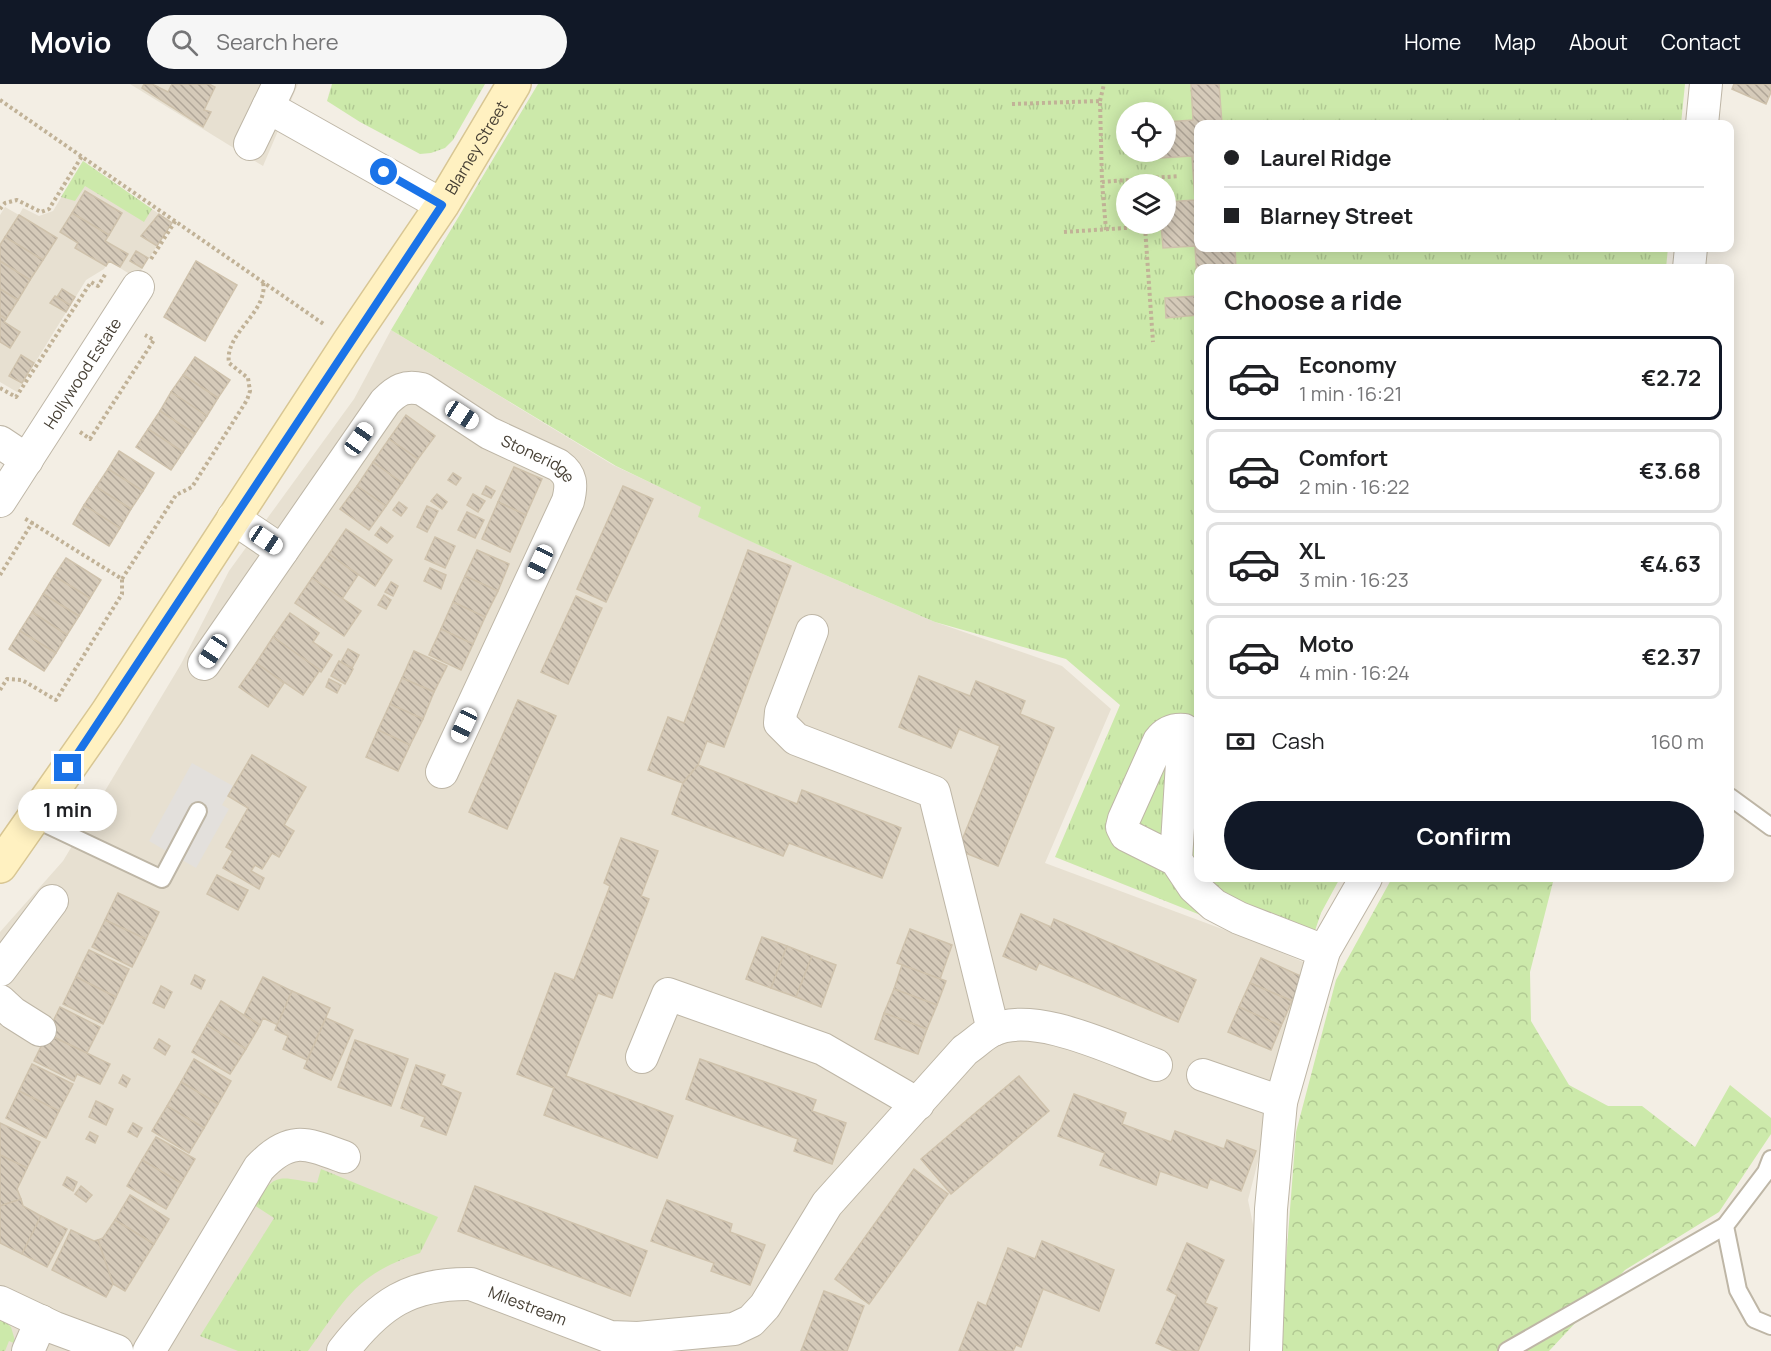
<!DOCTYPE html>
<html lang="en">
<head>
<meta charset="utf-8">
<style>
  :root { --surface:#fff; --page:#f6f6f6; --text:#202124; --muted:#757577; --line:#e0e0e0; --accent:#111827 }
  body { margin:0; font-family:Manrope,sans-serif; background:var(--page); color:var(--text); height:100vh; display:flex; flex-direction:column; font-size:22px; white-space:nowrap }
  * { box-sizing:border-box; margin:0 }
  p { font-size:20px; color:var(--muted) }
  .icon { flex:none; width:33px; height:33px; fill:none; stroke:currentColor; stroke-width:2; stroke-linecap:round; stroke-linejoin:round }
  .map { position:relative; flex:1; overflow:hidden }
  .drawer { position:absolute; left:1194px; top:180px; width:540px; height:618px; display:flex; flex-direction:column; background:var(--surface); border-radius:12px; box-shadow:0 3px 15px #0003 }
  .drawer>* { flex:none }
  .top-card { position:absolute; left:1194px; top:36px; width:540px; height:132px; border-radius:12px; box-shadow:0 3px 15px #0003; display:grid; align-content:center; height:132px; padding:0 30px; background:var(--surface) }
  .fabs { position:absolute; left:1116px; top:18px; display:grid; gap:12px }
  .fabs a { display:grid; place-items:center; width:60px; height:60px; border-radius:50%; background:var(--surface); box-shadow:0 3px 15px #0003; font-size:30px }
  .end { position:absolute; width:27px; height:27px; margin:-14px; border:8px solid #1a73e8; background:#fff; box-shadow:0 0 0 3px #fff }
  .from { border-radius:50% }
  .bubble { position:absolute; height:42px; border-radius:21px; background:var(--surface); box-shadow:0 3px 15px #0003; font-size:20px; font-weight:700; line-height:42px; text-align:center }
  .car { position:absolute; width:18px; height:36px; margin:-18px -9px; border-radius:8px; box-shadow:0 0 4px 2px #0007; background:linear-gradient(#fff 24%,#345 0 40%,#fff 0 76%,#345 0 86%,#fff 0) }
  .top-card b { display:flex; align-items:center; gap:21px; height:57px; font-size:22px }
  .top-card b+b { border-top:2px solid var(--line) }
  .top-card i { width:15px; height:15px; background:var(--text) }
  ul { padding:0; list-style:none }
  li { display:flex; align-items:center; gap:18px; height:84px; margin:0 12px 9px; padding:0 18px; border:3px solid var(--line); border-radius:12px }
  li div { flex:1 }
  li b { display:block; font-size:22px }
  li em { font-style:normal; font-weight:700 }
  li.active { border-color:var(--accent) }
  li>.icon { width:54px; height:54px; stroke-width:1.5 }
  h2 { padding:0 30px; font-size:27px; line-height:72px }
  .pay { display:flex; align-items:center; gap:15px; height:66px; padding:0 30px; font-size:22px }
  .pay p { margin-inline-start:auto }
  .button { display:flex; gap:12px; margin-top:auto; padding:12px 30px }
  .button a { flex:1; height:69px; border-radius:36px; background:var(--accent); color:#fff; font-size:24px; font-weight:700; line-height:69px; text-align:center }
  header { display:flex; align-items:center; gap:36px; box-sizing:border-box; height:84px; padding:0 30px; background:var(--accent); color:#fff }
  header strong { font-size:28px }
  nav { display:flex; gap:33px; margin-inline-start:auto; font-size:21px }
  .search { width:420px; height:54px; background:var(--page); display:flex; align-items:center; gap:15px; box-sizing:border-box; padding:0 21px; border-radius:33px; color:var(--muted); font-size:22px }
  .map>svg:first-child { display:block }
  .residential { fill:#e7e0d1 }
  .grass { fill:url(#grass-tufts); fill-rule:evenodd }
  .forest { fill:url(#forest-crowns) }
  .parking { fill:#e3e0dc }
  .building { fill:url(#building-back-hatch); stroke:#cfc2ac; stroke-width:1.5 }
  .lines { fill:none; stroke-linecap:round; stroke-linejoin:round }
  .lane-casing { stroke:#beb6a6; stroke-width:20 }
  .street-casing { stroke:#beb6a6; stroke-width:34 }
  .secondary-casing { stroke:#d8c693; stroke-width:36 }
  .path { stroke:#c1b297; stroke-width:4; stroke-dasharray:3 3; stroke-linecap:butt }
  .lane { stroke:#fff; stroke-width:16 }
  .street { stroke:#fff; stroke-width:32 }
  .secondary { stroke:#fff1c1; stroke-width:33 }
  .route { stroke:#1a73e8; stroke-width:8 }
  .labels { text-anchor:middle; stroke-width:4.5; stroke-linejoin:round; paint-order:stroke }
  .street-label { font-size:16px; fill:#453e33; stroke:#fff }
</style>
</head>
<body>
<header>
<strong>Movio</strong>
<div class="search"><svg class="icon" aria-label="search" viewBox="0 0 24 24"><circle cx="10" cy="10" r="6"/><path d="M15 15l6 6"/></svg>Search here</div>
<nav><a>Home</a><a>Map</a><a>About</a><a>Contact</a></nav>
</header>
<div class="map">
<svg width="1771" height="1267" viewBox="0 0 1771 1267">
  <defs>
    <pattern id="grass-tufts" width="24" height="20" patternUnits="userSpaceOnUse" patternTransform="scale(1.5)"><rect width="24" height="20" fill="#cce9aa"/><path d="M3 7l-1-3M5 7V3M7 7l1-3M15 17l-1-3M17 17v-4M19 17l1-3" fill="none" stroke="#b1c993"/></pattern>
    <pattern id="forest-crowns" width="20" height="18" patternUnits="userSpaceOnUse" patternTransform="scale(1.5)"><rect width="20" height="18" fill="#cce9aa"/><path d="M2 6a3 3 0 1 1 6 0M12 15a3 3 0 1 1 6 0" fill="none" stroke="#b1c993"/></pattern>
    <pattern id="building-back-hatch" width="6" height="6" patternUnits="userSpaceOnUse" patternTransform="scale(1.5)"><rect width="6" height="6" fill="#d5cab9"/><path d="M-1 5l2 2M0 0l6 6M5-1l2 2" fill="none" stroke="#afa597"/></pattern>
  </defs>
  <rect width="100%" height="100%" fill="#f3eee4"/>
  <g class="residential">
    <polygon points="130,0 298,0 263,82"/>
    <polygon points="83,77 172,139 136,194 109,177 104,185 86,196 17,308 0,298 0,131 5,123 19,131 23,124 39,132 53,127"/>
    <polygon points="391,246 613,381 702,423 699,433 804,482 935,538 1062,582 1111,625 1045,779 1241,852 1313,882 1283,981 1248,1116 1256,1155 1256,1267 0,1267 0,848 63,777 181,580 229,487 354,315"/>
  </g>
  <g class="grass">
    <polygon points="332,0 485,0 453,56 445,64 431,69 420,70 360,38 327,17"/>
    <path d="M538 0H1685L1681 40H1198V164H1668L1666 184H1198V794H1340L1321 829 1306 873 1055 773 1120 621 1066 575 935 538 804 482 698 433 701 423 616 382 391 246ZM1126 28H1166V68H1126ZM1126 100H1166V140H1126Z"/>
    <polygon points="83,77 152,125 144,138 85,102 75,117 61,113"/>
    <path d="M321 1085 438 1133 420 1169C354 1191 346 1215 308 1267H238L200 1252 274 1134 254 1121C276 1086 279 1094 317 1099Z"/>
    <polygon points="0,1233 11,1243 16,1260 9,1257 5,1267 0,1267"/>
  </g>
  <polygon class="forest" points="1392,794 1554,794 1530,888 1531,937 1569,1001 1608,1022 1642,1022 1695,1063 1730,1001 1771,1034 1771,1050 1719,1128 1625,1186 1549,1267 1279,1267 1296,1048 1336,896"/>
  <polygon class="parking" points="192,679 233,702 222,721 229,725 196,784 149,757"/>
  <g class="building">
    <polygon points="144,0 152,0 168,8 172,0 209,0 215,3 204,26 211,28 203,43 142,4"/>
    <polygon points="1191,0 1219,0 1222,40 1198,40 1198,164 1235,164 1236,184 1198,184 1198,231 1166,234 1165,214 1198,212 1195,162 1163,164 1161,140 1166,140 1166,118 1195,116 1192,72 1144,75 1143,68 1166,68 1166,38 1193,36"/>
    <polygon points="1734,0 1771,0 1771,8 1766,20 1732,5"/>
    <polygon points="85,107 122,129 109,151 72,129"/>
    <polygon points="72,129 109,151 105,157 128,170 120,183 109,177 106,182 75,164 78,159 60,148"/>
    <polygon points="159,130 172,139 157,162 141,152"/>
    <polygon points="19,131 57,154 43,176 5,153"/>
    <polygon points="5,153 43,176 30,196 0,177 0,161"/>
    <polygon points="136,167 148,174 142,184 130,177"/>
    <polygon points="0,177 30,196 18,216 0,205"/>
    <polygon points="196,177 237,201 205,257 164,233"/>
    <polygon points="0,205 18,216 6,235 0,231"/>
    <polygon points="62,205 75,213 70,221 57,213"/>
    <polygon points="55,212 70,221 66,228 50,219"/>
    <polygon points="0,231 6,235 4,238 20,248 10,264 0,258"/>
    <polygon points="21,271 34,279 22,299 9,292"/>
    <polygon points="195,273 230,296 218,314 183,291"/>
    <polygon points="183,291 218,314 207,332 171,308"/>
    <polygon points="171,308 207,332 195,350 160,327"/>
    <polygon points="160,327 195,350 183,368 148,345"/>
    <polygon points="406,331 435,352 418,375 389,355"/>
    <polygon points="148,345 183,368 171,386 136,363"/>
    <polygon points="389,355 418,375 402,399 373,378"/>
    <polygon points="119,367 154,389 143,407 108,385"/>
    <polygon points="373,378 402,399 386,422 357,402"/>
    <polygon points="514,383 542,395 526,431 498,418"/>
    <polygon points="108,385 143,407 131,425 96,403"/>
    <polygon points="453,389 461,394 456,401 448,396"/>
    <polygon points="357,402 386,422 369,446 340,425"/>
    <polygon points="486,402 495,407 491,414 482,410"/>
    <polygon points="623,402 653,415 606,518 577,505"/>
    <polygon points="96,403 131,425 120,444 84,421"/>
    <polygon points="437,410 447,418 442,425 431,417"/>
    <polygon points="473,410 485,417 478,428 467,421"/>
    <polygon points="399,418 407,424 401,432 393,426"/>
    <polygon points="498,418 526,431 510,468 482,455"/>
    <polygon points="84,421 120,444 109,462 73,440"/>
    <polygon points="427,422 438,427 427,448 417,443"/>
    <polygon points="467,428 484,436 475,454 458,446"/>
    <polygon points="381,443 393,452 387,459 375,451"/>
    <polygon points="346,445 392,476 375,502 329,470"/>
    <polygon points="435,453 455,462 445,484 425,475"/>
    <polygon points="477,466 509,480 498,507 465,492"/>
    <polygon points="748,466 791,482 724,663 707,657 698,681 683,699 648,686 668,633 684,639"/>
    <polygon points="329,470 358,491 342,515 312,494"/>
    <polygon points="66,474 101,496 90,514 54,492"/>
    <polygon points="430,484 446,491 441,505 424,497"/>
    <polygon points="54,492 90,514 79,532 43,510"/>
    <polygon points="465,492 498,507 485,533 453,518"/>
    <polygon points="312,494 361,527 344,552 295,519"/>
    <polygon points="391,498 398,502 393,512 385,508"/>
    <polygon points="43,510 79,532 67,551 32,528"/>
    <polygon points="384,511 391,516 386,525 378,521"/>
    <polygon points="576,512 602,524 568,600 541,588"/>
    <polygon points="453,518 485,533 473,560 441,545"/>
    <polygon points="32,528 67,551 56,569 20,547"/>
    <polygon points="290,529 319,549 313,558 332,571 321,588 273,553"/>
    <polygon points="441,545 473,560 461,586 429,571"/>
    <polygon points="20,547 56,569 44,587 9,565"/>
    <polygon points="273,553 320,586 303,611 256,579"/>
    <polygon points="348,565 359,571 352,584 341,578"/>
    <polygon points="414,567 447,582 434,608 402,594"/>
    <polygon points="339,577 353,585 345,600 331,592"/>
    <polygon points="256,579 284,599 268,623 239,603"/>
    <polygon points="919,592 970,612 976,597 1025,617 1020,630 1054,644 998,782 958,766 1000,662 959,645 951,664 899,643"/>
    <polygon points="402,594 434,608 423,635 390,620"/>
    <polygon points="329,595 341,601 337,609 326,603"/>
    <polygon points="518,616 556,632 507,745 469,728"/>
    <polygon points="390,620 423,635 410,661 378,646"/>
    <polygon points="378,646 410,661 398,687 366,673"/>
    <polygon points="252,671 306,703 284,741 294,747 279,773 272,769 262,785 255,781 251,787 264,794 259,805 223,784 233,767 226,763 248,724 228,712"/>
    <polygon points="698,681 797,720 802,706 901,744 882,794 789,759 783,772 672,730 683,699"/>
    <polygon points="621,754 658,767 641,812 649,815 612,914 598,909 566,992 673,1032 657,1074 544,1031 554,1004 517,990 555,889 574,896 610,802 604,799"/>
    <polygon points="217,791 248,806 238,826 207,810"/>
    <polygon points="118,809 159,828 146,855 105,836"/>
    <polygon points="1021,830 1051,843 1054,835 1196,896 1178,938 1039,879 1036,886 1003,872"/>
    <polygon points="105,836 146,855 132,883 92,863"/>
    <polygon points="910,845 952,861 940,895 897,879"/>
    <polygon points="762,853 787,862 771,904 746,895"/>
    <polygon points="787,862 812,872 796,913 771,904"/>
    <polygon points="89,866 129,885 116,913 76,893"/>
    <polygon points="812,872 836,881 821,923 796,913"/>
    <polygon points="1261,874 1303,893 1292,917 1250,899"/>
    <polygon points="902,881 946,897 937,921 894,905"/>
    <polygon points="195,891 205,896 201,905 191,900"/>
    <polygon points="76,893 116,913 103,940 63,920"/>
    <polygon points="263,893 292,907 278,941 263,934 260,941 244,931"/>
    <polygon points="1250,899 1292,917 1281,942 1239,923"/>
    <polygon points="161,902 172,908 164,924 153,919"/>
    <polygon points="894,905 937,921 927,945 884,929"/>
    <polygon points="292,907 330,924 307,976 283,965 288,952 275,946"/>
    <polygon points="221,917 260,941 246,965 207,941"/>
    <polygon points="60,923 100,943 87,969 47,950"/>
    <polygon points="1239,923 1281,942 1271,966 1228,948"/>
    <polygon points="884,929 927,945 918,970 875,955"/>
    <polygon points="326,934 353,946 331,996 304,984"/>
    <polygon points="207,941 246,965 230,990 192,968"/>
    <polygon points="47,950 110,980 100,1000 77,990 74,997 34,977"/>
    <polygon points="159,955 170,962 165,971 154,964"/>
    <polygon points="355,956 408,975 391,1022 338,1003"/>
    <polygon points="194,975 231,997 218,1020 181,998"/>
    <polygon points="700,975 816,1016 812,1027 846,1039 832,1080 794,1067 798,1055 686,1015"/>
    <polygon points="32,980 73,1000 59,1027 19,1007"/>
    <polygon points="416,981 445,991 441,1001 461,1009 446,1051 421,1042 425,1033 401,1024"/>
    <polygon points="123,991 130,995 126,1003 119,999"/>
    <polygon points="1019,992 1049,1027 951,1110 921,1075"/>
    <polygon points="181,998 218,1020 204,1044 167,1022"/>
    <polygon points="19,1007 59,1027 46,1054 6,1034"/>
    <polygon points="1074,1010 1126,1029 1122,1040 1171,1058 1175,1047 1224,1065 1227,1056 1256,1067 1241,1107 1210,1095 1207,1104 1160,1087 1156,1101 1100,1081 1105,1069 1058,1052"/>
    <polygon points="96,1017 113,1025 106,1041 89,1033"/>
    <polygon points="167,1022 204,1044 189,1069 152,1047"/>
    <polygon points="0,1039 40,1058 27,1084 0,1071"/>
    <polygon points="133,1039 142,1044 137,1053 128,1048"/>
    <polygon points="90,1048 98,1052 95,1059 86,1055"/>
    <polygon points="156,1053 195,1075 181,1099 142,1076"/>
    <polygon points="0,1071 27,1084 17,1105 21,1115 0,1122"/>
    <polygon points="142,1076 181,1099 166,1125 127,1102"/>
    <polygon points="914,1085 948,1110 869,1220 835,1195"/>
    <polygon points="67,1093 77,1098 73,1107 63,1101"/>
    <polygon points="81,1102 92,1111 86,1118 75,1110"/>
    <polygon points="475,1102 647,1167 630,1212 458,1147"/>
    <polygon points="130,1111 169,1135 154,1160 115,1136"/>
    <polygon points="21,1115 23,1122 41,1132 22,1170 0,1159 0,1122"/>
    <polygon points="667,1116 732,1140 730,1148 765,1161 750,1201 711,1187 714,1179 651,1157"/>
    <polygon points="41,1132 67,1145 47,1183 22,1170"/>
    <polygon points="115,1136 154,1160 125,1207 113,1200 98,1156 103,1154"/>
    <polygon points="71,1146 94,1157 98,1156 113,1200 106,1213 52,1186"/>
    <polygon points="1042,1157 1114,1186 1099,1227 1043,1205 1021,1263 1016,1261 1013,1267 959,1267 978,1218 986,1222 1008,1164 1035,1175"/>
    <polygon points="1187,1159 1224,1176 1205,1219 1217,1224 1198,1267 1174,1267 1156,1259 1177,1211 1167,1206"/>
    <polygon points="824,1207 864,1222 847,1267 801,1267"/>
  </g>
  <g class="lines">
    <defs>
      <g id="lane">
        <polyline points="1730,713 1771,743"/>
        <polyline points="33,734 162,795 198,727"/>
        <polyline points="1771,1075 1766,1088 1725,1142 1738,1206 1754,1235 1771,1242"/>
        <polyline points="1507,1267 1725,1142"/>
      </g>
      <g id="street">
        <polyline points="268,23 442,121"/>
        <polyline points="1702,40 1706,0"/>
        <polyline points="250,60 279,0"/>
        <polyline points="1689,184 1691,164"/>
        <polyline points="0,358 27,376"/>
        <path id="s1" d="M0 417 138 203"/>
        <polyline points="233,434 282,467"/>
        <polyline points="812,547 781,628 780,639 796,655 934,708 993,946"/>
        <path id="s2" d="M204 580 385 318C397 306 405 301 422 305L489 349 558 381C572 391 572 401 568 417L442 688"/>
        <path d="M1176 776 1184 646C1173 645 1166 648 1159 657L1124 735 1122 743 1126 751 1176 776 1194 803 1214 821 1239 834 1324 867"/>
        <polyline points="0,886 52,817"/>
        <polyline points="0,917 13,929 40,946"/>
        <polyline points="642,973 668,910 823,965 918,1020"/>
        <polyline points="1203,991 1281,1018"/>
        <polyline points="0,1218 55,1244 117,1267"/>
        <polyline points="28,1267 41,1237"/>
        <path d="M149 1267 259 1084C290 1051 306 1059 344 1073"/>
        <path id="s3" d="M343 1267C379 1220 410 1199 471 1200L610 1253 638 1254 734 1245 751 1237 765 1222 827 1120 965 966C974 960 982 952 991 947 1033 925 1114 966 1156 981"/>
        <polyline points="1266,1267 1271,1125 1281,1018 1324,867 1366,794"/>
      </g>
      <g id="secondary">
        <path id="s4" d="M0 782 107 629 349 258 442 121 514 0"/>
      </g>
    </defs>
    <use href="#lane" class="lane-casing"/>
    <use href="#street" class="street-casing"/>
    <use href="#secondary" class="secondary-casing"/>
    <g class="path">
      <polyline points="0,16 325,241"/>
      <polyline points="1100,17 1104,0"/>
      <polyline points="1012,20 1100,17 1102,98"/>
      <polyline points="0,125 5,119 17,116 41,128 49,125 82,72"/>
      <polyline points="1145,143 1153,258"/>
      <polyline points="1106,146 1102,98 1179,92"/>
      <polyline points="1064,148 1156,142"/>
      <polyline points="151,175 176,136"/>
      <polyline points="0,304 16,313 91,198 98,202 106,189"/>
      <polyline points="80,348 90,355 154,256 145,251"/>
      <polyline points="0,491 32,439 24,434"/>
      <path d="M122 495 176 411 192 403 247 316 250 307 248 294 229 279C224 249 269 228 263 198"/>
      <polyline points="0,606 7,595 22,596 56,616 122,510 122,495 32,439"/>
    </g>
    <use href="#lane" class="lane"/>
    <use href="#street" class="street"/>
    <use href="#secondary" class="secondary"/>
  </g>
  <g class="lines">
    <polyline class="route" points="68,684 442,121 384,88"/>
  </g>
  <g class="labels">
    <g class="street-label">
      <text dy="6" stroke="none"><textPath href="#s4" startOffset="862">Blarney Street</textPath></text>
      <text dy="6" stroke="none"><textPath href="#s1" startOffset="152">Hollywood Estate</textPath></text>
      <text dy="6" stroke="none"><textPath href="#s2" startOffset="496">Stoneridge</textPath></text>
      <text dy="6" stroke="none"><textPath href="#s3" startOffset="212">Milestream</textPath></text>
    </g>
  </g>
</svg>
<div class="fabs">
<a><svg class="icon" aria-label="locate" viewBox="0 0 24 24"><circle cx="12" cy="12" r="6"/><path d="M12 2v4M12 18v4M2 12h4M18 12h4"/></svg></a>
<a><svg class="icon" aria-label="layers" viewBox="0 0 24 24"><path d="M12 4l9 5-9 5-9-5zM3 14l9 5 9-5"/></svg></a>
</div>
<i class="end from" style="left:384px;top:88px"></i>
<i class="end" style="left:68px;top:684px"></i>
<div class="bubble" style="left:18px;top:705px;width:99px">1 min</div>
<i class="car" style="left:462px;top:331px;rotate:123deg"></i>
<i class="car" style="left:359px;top:355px;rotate:35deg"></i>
<i class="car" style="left:266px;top:456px;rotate:124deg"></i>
<i class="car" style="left:540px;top:478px;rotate:205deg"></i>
<i class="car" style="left:213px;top:567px;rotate:214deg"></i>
<i class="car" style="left:464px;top:641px;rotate:205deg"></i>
<div class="top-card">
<b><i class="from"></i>Laurel Ridge</b>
<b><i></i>Blarney Street</b>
</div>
<section class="drawer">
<h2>Choose a ride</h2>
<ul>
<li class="active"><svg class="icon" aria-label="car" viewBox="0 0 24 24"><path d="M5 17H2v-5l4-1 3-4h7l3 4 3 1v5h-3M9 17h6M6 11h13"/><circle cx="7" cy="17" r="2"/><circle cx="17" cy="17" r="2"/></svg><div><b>Economy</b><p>1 min · 16:21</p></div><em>€2.72</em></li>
<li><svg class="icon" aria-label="car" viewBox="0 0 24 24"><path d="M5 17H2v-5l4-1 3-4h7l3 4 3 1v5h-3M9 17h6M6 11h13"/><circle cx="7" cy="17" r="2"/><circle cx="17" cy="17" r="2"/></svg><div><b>Comfort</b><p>2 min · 16:22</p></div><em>€3.68</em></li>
<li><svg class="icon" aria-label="car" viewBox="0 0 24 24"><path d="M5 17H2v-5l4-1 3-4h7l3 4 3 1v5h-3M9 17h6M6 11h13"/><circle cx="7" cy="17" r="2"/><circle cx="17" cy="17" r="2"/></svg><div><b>XL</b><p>3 min · 16:23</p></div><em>€4.63</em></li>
<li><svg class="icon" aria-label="car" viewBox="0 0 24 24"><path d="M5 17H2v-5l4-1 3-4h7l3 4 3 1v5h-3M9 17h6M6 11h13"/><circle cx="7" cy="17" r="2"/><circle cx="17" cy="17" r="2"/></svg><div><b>Moto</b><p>4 min · 16:24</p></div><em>€2.37</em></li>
</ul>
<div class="pay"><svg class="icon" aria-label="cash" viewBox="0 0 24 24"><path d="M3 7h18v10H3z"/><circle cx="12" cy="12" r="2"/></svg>Cash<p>160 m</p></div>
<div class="button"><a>Confirm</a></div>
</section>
</div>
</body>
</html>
